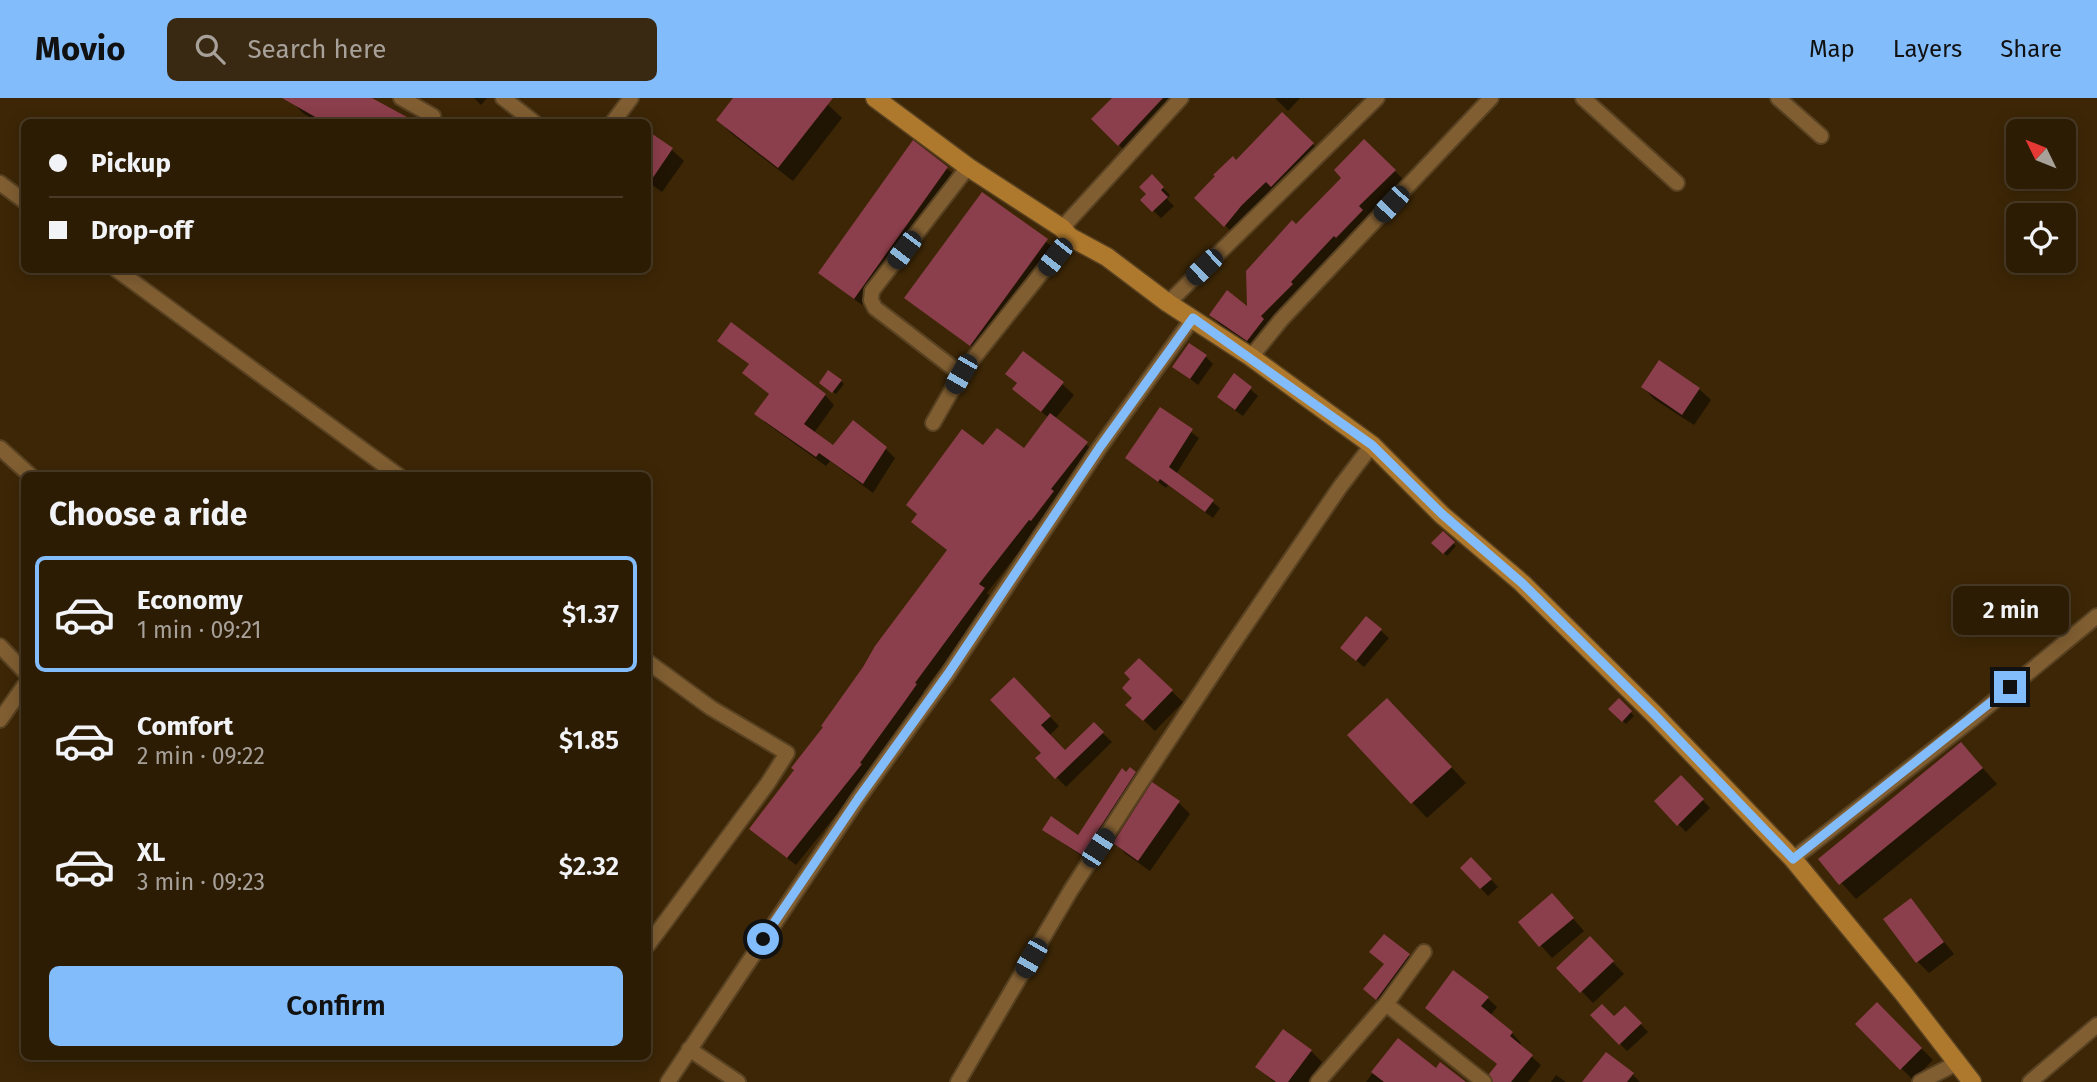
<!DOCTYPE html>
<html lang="en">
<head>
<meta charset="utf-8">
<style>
  :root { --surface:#2d1c04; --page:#392913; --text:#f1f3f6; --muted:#a7a19a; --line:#483a26; --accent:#83bcfb }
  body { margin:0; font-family:"Fira Sans",sans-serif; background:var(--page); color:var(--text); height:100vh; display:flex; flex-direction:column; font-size:26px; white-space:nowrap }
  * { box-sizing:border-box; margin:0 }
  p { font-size:23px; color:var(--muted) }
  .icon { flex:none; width:38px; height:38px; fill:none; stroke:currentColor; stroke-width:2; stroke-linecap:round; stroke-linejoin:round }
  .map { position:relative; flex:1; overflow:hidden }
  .sheet { position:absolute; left:21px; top:374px; width:630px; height:588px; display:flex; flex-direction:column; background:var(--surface); border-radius:10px; box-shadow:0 4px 18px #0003,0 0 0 2px var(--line) }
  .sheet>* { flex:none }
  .top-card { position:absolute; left:21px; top:21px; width:630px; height:154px; border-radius:10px; box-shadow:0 4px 18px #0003,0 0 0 2px var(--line); display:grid; align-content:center; height:154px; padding:0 28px; background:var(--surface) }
  .needle { width:46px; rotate:313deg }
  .buttons { position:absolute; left:2006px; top:21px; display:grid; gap:14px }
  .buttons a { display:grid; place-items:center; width:70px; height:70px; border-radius:10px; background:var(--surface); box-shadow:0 4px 18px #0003,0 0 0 2px var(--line); font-size:35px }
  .end { position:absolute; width:32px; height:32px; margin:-16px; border:9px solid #83bcfb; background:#111; box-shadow:0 0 0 4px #111 }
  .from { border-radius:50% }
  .bubble { position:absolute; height:49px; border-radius:10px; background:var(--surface); box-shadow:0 4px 18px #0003,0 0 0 2px var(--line); font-size:23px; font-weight:600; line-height:49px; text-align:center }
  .car { position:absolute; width:21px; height:42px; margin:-21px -10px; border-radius:9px; box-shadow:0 0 5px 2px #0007; background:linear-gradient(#222 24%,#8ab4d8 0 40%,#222 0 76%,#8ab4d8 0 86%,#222 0) }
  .top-card b { display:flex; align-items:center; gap:24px; height:66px; font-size:26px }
  .top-card b+b { border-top:2px solid var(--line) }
  .top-card i { width:18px; height:18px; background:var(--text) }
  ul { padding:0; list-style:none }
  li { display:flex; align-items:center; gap:21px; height:116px; margin:0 14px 10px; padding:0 14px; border:4px solid transparent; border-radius:10px }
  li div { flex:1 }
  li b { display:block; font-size:26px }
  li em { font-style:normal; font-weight:600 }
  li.selected { border-color:var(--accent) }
  li>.icon { width:63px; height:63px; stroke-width:1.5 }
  h2 { padding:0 28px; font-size:32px; line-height:84px }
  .action { display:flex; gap:14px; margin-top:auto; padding:14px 28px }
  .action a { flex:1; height:80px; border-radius:10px; background:var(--accent); color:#111; font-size:28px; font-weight:600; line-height:80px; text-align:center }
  header { display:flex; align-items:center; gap:42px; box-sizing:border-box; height:98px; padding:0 35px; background:var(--accent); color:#111 }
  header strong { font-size:33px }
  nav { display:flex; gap:38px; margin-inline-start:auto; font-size:24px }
  .search { width:490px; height:63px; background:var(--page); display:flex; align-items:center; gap:18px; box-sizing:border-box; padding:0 24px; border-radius:10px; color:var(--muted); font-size:26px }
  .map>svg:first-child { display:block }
  .shadow { fill:#0007 }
  .building { fill:#8b3e4b }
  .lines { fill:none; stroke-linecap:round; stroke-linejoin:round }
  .minor-casing { stroke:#584222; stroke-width:18 }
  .secondary-casing { stroke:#584222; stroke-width:21 }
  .minor { stroke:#805e32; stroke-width:14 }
  .secondary { stroke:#af792d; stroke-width:18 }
  .route { stroke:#83bcfb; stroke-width:9 }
</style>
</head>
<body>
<header>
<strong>Movio</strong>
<div class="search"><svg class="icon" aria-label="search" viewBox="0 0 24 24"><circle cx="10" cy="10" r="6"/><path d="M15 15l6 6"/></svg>Search here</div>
<nav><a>Map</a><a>Layers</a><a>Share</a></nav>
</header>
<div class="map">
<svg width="2097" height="984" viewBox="0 0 2097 984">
  <rect width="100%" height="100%" fill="#3c2606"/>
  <g class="shadow">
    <polygon points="296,0 367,0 399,17 407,24 318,24 304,16 293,5"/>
    <polygon points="474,0 487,0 481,7"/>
    <polygon points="735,0 821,0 842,20 793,83 732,36 718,22"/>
    <polygon points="1115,0 1184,0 1130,58 1093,21"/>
    <polygon points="1275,0 1300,0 1288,13"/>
    <polygon points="1282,17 1322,55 1235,137 1196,100 1236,64"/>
    <polygon points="648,35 672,52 684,63 662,94 648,84"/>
    <polygon points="1364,43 1405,83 1259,252 1222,228 1211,217 1249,212 1296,128 1344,80"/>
    <polygon points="913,45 955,77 862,207 820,175"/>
    <polygon points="1152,79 1170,97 1167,101 1174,108 1161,120 1142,102 1149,96"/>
    <polygon points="982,96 1054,150 979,254 906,200"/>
    <polygon points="720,242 825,297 834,307 814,335 833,349 885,350 895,360 873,395 830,363 826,368 766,325 757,316 770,297 744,275 750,267"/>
    <polygon points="1206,259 1213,266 1198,287 1175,269"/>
    <polygon points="1007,275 1062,286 1074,297 1055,321 1095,354 1040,431 1038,429 987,495 992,500 923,594 924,595 868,675 869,676 796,767 760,739 796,672 948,453 913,424 983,350 1024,353 1049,320 1014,291 1018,286"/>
    <polygon points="1235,278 1258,298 1243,318 1226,306"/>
    <polygon points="841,283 844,286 836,296 824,288"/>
    <polygon points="1643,289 1699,291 1711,302 1694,327 1654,301"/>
    <polygon points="1161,312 1199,340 1176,376 1220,410 1213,420 1168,387 1166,390 1135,367"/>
    <polygon points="1443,435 1456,448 1447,458 1434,445"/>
    <polygon points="1367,521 1389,540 1364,569 1350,557"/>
    <polygon points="1139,562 1183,604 1155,633 1128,607 1134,600 1133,582"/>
    <polygon points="1014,582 1059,628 1049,638 1065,655 1094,627 1112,644 1066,689 1038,660 1043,655"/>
    <polygon points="1619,603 1634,618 1626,626 1610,611"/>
    <polygon points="1403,617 1466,685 1427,720 1349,637"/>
    <polygon points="1961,646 1997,686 1856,801 1820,761"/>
    <polygon points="1135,675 1142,682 1089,763 1044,732 1079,740 1127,677"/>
    <polygon points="1681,679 1710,710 1686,734 1656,703"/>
    <polygon points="1179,705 1190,716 1150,773 1126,756 1115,745"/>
    <polygon points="1471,761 1498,789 1488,798 1462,770"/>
    <polygon points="1911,803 1954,856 1929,875 1917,863"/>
    <polygon points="1563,809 1584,833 1552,860 1520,824"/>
    <polygon points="1384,838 1416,864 1383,907 1372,897 1386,867"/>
    <polygon points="1590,840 1624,876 1593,905 1559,870"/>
    <polygon points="1487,900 1497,909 1490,918 1512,935 1521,945 1519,948 1541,967 1528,984 1506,984 1498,967 1427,909"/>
    <polygon points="1877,906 1933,962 1913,982 1857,926"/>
    <polygon points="1625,910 1648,934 1627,953 1592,917 1614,921"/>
    <polygon points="1398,942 1436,972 1463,984 1366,984"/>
    <polygon points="1311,953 1322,964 1308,984 1274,984 1257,969"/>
    <polygon points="1606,956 1633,977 1640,984 1584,984"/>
    <polygon points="1556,977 1566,984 1551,984"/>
  </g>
  <g class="building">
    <polygon points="282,0 372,0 416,24 324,24"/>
    <polygon points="733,0 833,0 778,70 716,22"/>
    <polygon points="1112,0 1163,0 1118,48 1091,21"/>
    <polygon points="1282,14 1314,45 1271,89 1266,84 1242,107 1224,129 1194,100 1215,78 1213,77 1233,58 1236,62"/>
    <polygon points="648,33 673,50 648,87"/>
    <polygon points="1364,41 1396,72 1359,108 1363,112 1336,140 1334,138 1291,184 1293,186 1261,218 1264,221 1247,243 1209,217 1227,192 1247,208 1246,173 1292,122 1296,126 1341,80 1334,72"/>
    <polygon points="913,42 948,69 854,201 818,175"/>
    <polygon points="1152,76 1164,89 1161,92 1168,99 1152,114 1140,102 1146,96 1139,89"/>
    <polygon points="982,94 1048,141 970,248 904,200"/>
    <polygon points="731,224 826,296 804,326 833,347 853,322 887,349 863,386 819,355 816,359 754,316 769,296 742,275 749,266 717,243"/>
    <polygon points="1189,245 1207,257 1190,281 1172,269"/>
    <polygon points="1023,253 1064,284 1041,314 1012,291 1017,285 1005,276"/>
    <polygon points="1659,262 1700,290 1682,317 1641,289"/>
    <polygon points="828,272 842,282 832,295 819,285"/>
    <polygon points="1234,275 1252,289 1235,312 1217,299"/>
    <polygon points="1160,309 1193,331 1169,369 1214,402 1205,414 1160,381 1158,384 1125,360"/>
    <polygon points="1050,315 1088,344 1051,391 1054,393 1031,423 1029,422 979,486 985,490 915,585 917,586 905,603 860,665 862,666 787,760 749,731 794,672 791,670 823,629 821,628 863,569 875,548 947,452 911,424 917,416 906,407 962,331 983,347 997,330 1024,350"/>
    <polygon points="1443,433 1455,444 1443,456 1431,445"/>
    <polygon points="1366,518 1382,531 1356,563 1340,550"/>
    <polygon points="1139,560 1173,592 1143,623 1125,607 1132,600 1122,590 1130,581 1124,575"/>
    <polygon points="1014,579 1051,618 1041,627 1065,652 1094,624 1104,634 1055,681 1035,660 1041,655 990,602"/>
    <polygon points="1387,600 1452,669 1411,706 1347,637"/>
    <polygon points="1619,600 1632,613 1622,624 1608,611"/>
    <polygon points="1961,644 1983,670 1839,787 1818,761"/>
    <polygon points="1130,669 1136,674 1082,757 1042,732 1051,718 1078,737 1122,670 1126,674"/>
    <polygon points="1681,677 1704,701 1677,728 1654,703"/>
    <polygon points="1152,684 1180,703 1138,763 1113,745"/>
    <polygon points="1471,759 1492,781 1480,791 1460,770"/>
    <polygon points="1552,795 1574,820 1539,849 1518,824"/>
    <polygon points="1911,800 1944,844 1916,865 1883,821"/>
    <polygon points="1384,836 1410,856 1376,902 1363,891 1384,866 1369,854"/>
    <polygon points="1590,838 1614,863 1580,895 1556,870"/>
    <polygon points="1453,872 1489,899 1481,908 1513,934 1510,938 1533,957 1511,984 1493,984 1489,976 1497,966 1425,910"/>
    <polygon points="1877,904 1922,950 1900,972 1855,926"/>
    <polygon points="1602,906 1614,918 1625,908 1642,925 1619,947 1590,917"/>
    <polygon points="1283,931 1312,952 1288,984 1276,984 1255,969"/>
    <polygon points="1398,940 1436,970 1440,964 1466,984 1384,984 1371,974"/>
    <polygon points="1606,954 1634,975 1627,984 1582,984"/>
  </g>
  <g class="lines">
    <defs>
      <g id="minor">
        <polyline points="401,0 433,18"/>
        <polyline points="503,0 534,24"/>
        <polyline points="1583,0 1677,85"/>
        <polyline points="1778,0 1821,38"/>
        <polyline points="613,24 631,0"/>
        <polyline points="0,85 24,103"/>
        <polyline points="1062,130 1181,0"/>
        <polyline points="117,172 399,378"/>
        <polyline points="1168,205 1377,0"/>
        <polyline points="1251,259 1281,222 1491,0"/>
        <polyline points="961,276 875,210 871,202 872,193 968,69"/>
        <polyline points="933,325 961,276 1070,139"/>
        <polyline points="0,350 31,378"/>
        <polyline points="0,548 24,573"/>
        <polyline points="648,564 711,610 787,655 768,685 648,847"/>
        <polyline points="0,622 24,588"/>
        <polyline points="1793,761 1971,622 2097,518"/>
        <polyline points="1386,906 1484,984"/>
        <polyline points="689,951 738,984"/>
        <polyline points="668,984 858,701 948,576 1100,349 1193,220"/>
        <polyline points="958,984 1071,792 1139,687 1230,550 1340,389 1372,347"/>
        <polyline points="1318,984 1386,906 1424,854"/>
        <polyline points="1920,984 1957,965"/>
        <polyline points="2030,984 2097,927"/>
      </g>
      <polyline id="secondary" points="875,0 968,69 1062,130 1070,139 1107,159 1168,205 1251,259 1372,347 1442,417 1522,485 1655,617 1793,761 1904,896 1972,984"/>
    </defs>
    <use href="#minor" class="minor-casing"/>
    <use href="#secondary" class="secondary-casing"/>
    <use href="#minor" class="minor"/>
    <use href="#secondary" class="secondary"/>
  </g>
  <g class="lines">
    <polyline class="route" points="763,841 858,701 948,576 1100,349 1193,220 1372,347 1442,416 1522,485 1655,617 1793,761 2010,589"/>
  </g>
</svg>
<div class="buttons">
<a><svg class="needle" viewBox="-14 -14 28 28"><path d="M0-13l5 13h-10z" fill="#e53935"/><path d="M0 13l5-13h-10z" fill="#a7a19a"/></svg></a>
<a><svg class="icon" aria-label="locate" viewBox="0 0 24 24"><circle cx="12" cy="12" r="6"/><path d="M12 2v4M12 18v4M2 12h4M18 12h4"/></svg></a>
</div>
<i class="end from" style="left:763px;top:841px"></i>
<i class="end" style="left:2010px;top:589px"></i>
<div class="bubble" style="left:1953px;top:488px;width:116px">2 min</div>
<i class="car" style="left:1391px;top:106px;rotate:223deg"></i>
<i class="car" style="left:904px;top:152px;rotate:217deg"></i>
<i class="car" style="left:1055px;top:159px;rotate:218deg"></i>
<i class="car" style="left:1204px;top:169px;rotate:226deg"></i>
<i class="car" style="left:961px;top:276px;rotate:210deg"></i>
<i class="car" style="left:1098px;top:750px;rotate:33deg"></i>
<i class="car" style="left:1031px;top:860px;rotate:210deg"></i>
<div class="top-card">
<b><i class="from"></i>Pickup</b>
<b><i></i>Drop-off</b>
</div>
<section class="sheet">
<h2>Choose a ride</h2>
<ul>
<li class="selected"><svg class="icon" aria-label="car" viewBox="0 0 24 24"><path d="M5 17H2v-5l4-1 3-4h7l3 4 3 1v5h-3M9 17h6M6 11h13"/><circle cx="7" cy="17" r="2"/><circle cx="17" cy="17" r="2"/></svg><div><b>Economy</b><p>1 min · 09:21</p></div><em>$1.37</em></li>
<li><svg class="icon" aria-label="car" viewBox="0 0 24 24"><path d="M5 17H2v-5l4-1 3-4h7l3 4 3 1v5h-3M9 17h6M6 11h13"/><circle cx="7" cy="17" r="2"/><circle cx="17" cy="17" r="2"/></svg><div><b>Comfort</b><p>2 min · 09:22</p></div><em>$1.85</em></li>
<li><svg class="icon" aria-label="car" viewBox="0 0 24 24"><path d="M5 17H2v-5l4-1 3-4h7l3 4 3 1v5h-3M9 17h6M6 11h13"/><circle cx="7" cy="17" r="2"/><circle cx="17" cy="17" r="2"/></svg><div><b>XL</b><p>3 min · 09:23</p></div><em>$2.32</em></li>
</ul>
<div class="action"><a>Confirm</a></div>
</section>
</div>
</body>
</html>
